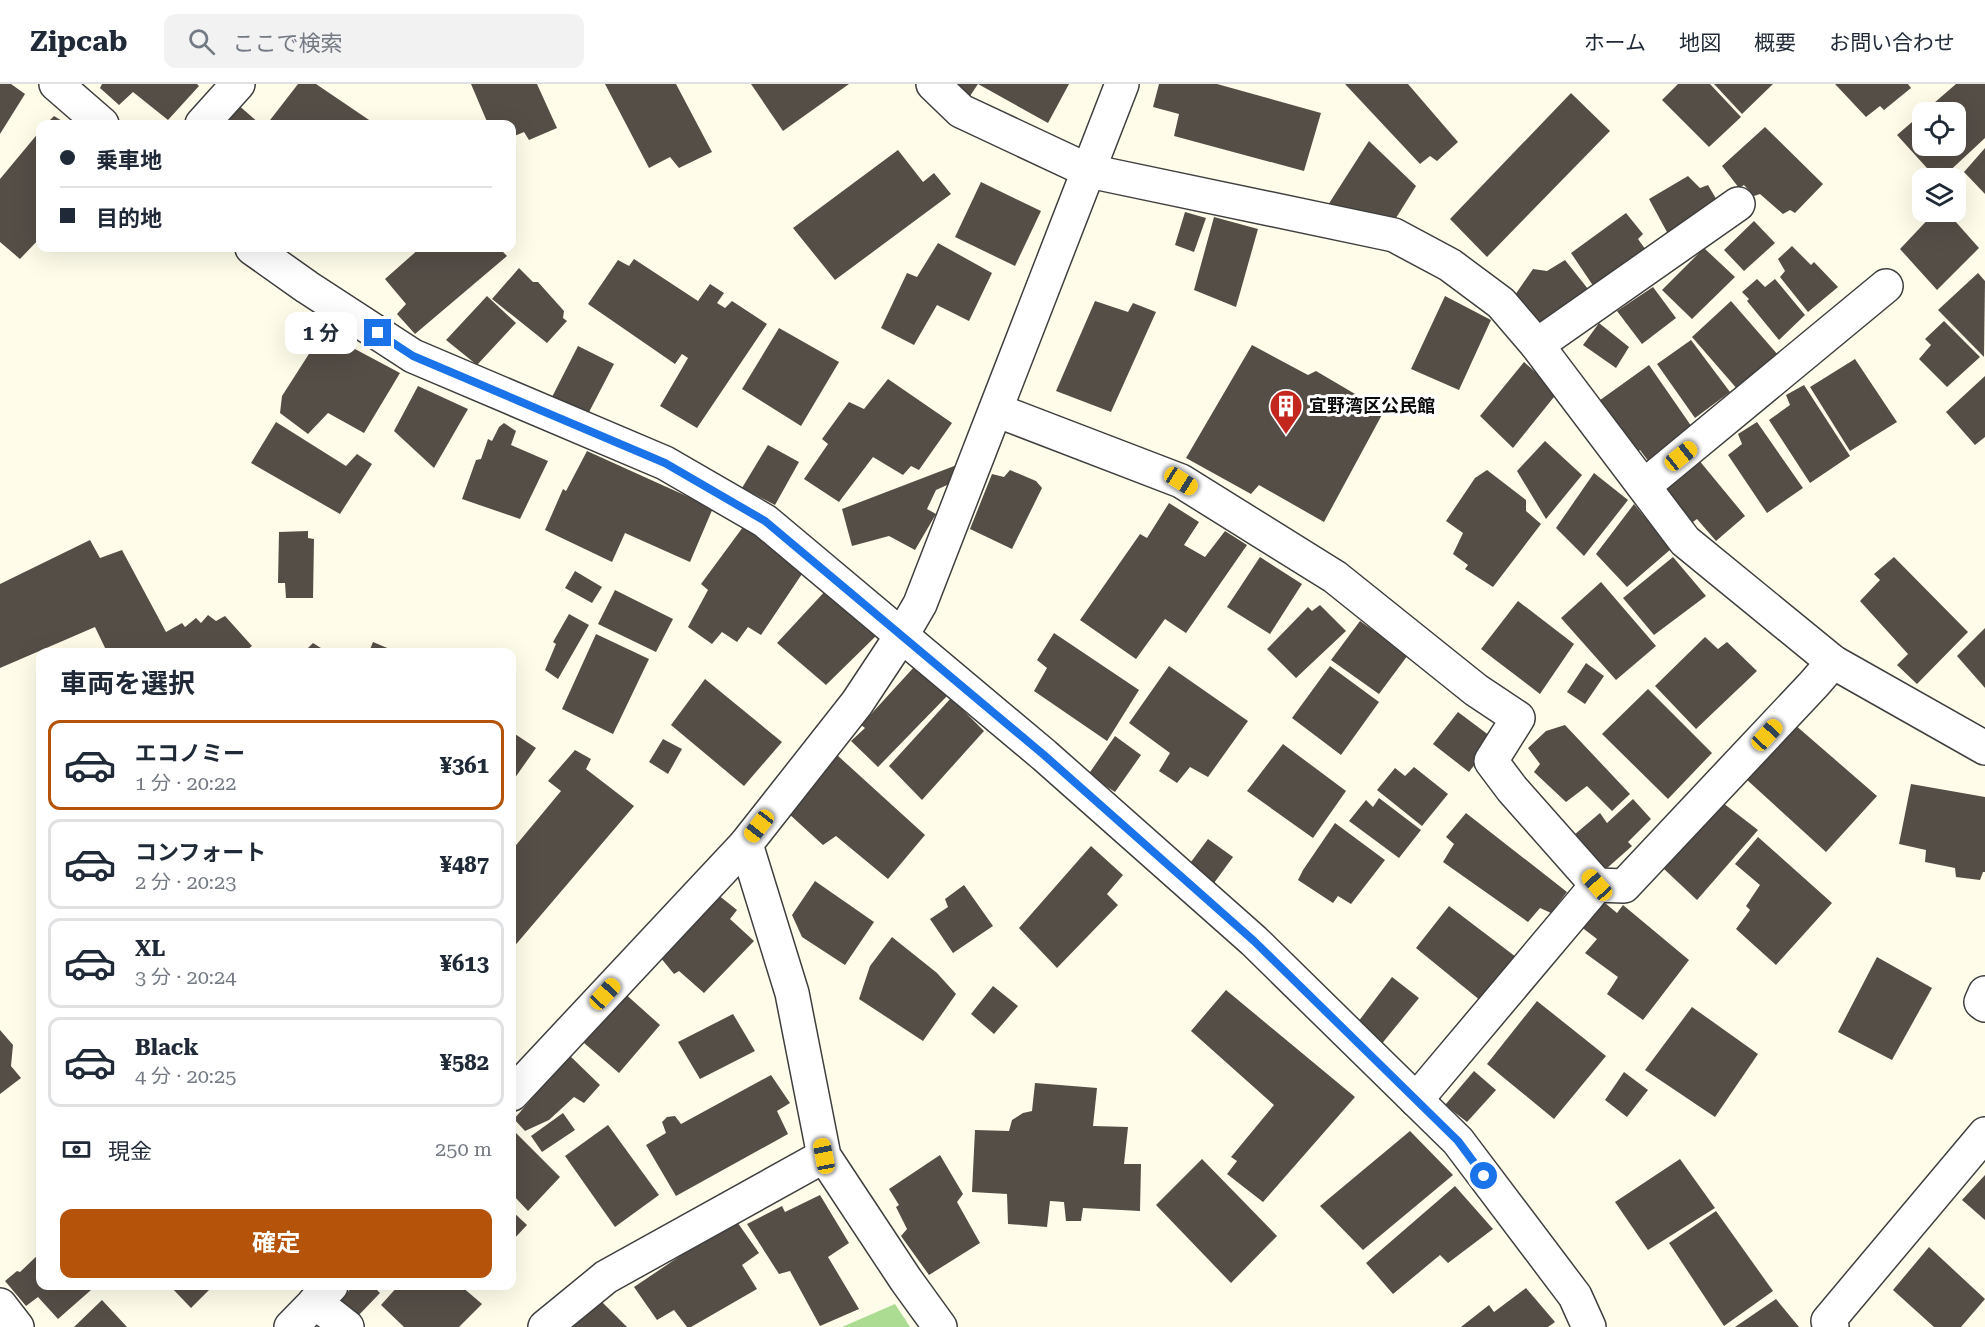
<!DOCTYPE html>
<html lang="ja">
<head>
<meta charset="utf-8">
<style>
  :root { --surface:#fff; --page:#f2f2f3; --text:#1f2937; --muted:#747a83; --line:#e0e1e3; --accent:#b45309 }
  body { margin:0; font-family:"Roboto Serif","Noto Sans JP",serif; background:var(--page); color:var(--text); height:100vh; display:flex; flex-direction:column; font-size:22px; white-space:nowrap }
  * { box-sizing:border-box; margin:0 }
  p { font-size:20px; color:var(--muted) }
  .icon { flex:none; width:33px; height:33px; fill:none; stroke:currentColor; stroke-width:2; stroke-linecap:round; stroke-linejoin:round }
  .map { position:relative; flex:1; overflow:hidden }
  .sheet { position:absolute; left:36px; top:564px; width:480px; height:642px; display:flex; flex-direction:column; background:var(--surface); border-radius:12px; box-shadow:0 6px 24px #0002 }
  .sheet>* { flex:none }
  .top-card { position:absolute; left:36px; top:36px; width:480px; height:132px; border-radius:12px; box-shadow:0 6px 24px #0002; display:grid; align-content:center; height:132px; padding:0 24px; background:var(--surface) }
  .buttons { position:absolute; left:1912px; top:18px; display:grid; gap:12px }
  .buttons a { display:grid; place-items:center; width:54px; height:54px; border-radius:12px; background:var(--surface); box-shadow:0 6px 24px #0002; font-size:30px }
  .end { position:absolute; width:27px; height:27px; margin:-14px; border:8px solid #1a73e8; background:#fff; box-shadow:0 0 0 3px #fff }
  .from { border-radius:50% }
  .bubble { position:absolute; height:42px; border-radius:12px; background:var(--surface); box-shadow:0 6px 24px #0002; font-size:20px; font-weight:700; line-height:42px; text-align:center }
  .car { position:absolute; width:18px; height:36px; margin:-18px -9px; border-radius:8px; box-shadow:0 0 4px 2px #0007; background:linear-gradient(#f5c518 24%,#345 0 40%,#f5c518 0 76%,#345 0 86%,#f5c518 0) }
  .top-card b { display:flex; align-items:center; gap:21px; height:57px; font-size:22px }
  .top-card b+b { border-top:2px solid var(--line) }
  .top-card i { width:15px; height:15px; background:var(--text) }
  ul { padding:0; list-style:none }
  li { display:flex; align-items:center; gap:18px; height:90px; margin:0 12px 9px; padding:0 12px; border:3px solid var(--line); border-radius:12px }
  li div { flex:1 }
  li b { display:block; font-size:22px }
  li em { font-style:normal; font-weight:700 }
  li.on { border-color:var(--accent) }
  li>.icon { width:54px; height:54px; stroke-width:1.5 }
  h2 { padding:0 24px; font-size:27px; line-height:72px }
  .pay { display:flex; align-items:center; gap:15px; height:66px; padding:0 24px; font-size:22px }
  .pay p { margin-inline-start:auto }
  .button { display:flex; gap:12px; margin-top:auto; padding:12px 24px }
  .button a { flex:1; height:69px; border-radius:12px; background:var(--accent); color:#fff; font-size:24px; font-weight:700; line-height:69px; text-align:center }
  header { display:flex; align-items:center; gap:36px; box-sizing:border-box; height:84px; padding:0 30px; background:var(--surface); border-bottom:2px solid var(--line) }
  header strong { font-size:28px }
  nav { display:flex; gap:33px; margin-inline-start:auto; font-size:21px }
  .search { width:420px; height:54px; background:var(--page); display:flex; align-items:center; gap:15px; box-sizing:border-box; padding:0 21px; border-radius:12px; color:var(--muted); font-size:22px }
  .map>svg:first-child { display:block }
  .forest { fill:#abdc91 }
  .building { fill:#554e47; fill-rule:evenodd }
  .lines { fill:none; stroke-linecap:round; stroke-linejoin:round }
  .street-casing { stroke:#3f3f3f; stroke-width:36 }
  .street { stroke:#fff; stroke-width:33 }
  .route { stroke:#1a73e8; stroke-width:8 }
  .labels { text-anchor:middle; stroke-width:6; stroke-linejoin:round; paint-order:stroke }
  .poi-label { font-size:18px; font-weight:bold; fill:#0c0c0c; stroke:#fff; text-anchor:start }
</style>
</head>
<body>
<header>
<strong>Zipcab</strong>
<div class="search"><svg class="icon" aria-label="search" viewBox="0 0 24 24"><circle cx="10" cy="10" r="6"/><path d="M15 15l6 6"/></svg>ここで検索</div>
<nav><a>ホーム</a><a>地図</a><a>概要</a><a>お問い合わせ</a></nav>
</header>
<div class="map">
<svg width="1985" height="1243" viewBox="0 0 1985 1243">
  <rect width="100%" height="100%" fill="#fffdea"/>
  <polygon class="forest" points="895,1220 910,1243 842,1243"/>
  <g class="building">
    <polygon points="0,0 11,0 25,10 0,50"/>
    <polygon points="102,0 197,0 199,2 168,36 133,8 119,21 100,4"/>
    <polygon points="298,0 316,0 375,40 267,40"/>
    <polygon points="471,0 537,0 557,44 529,56 524,48 512,53 512,40 488,40"/>
    <polygon points="605,0 676,0 712,68 679,84 670,73 649,84"/>
    <polygon points="751,0 849,0 783,47"/>
    <polygon points="942,0 1069,0 1048,39 978,0 968,15"/>
    <polygon points="1159,0 1217,0 1321,29 1304,87 1174,52 1179,30 1153,23"/>
    <polygon points="1345,0 1408,0 1458,58 1437,77 1430,72 1420,80"/>
    <polygon points="1678,0 1710,0 1741,33 1709,63 1662,16"/>
    <polygon points="1714,0 1773,0 1742,30"/>
    <polygon points="1835,0 1908,0 1911,4 1884,26 1880,22 1866,33"/>
    <path d="M1956 0H1985V54L1942 94H1936L1897 51ZM1923 28H1956V62H1923Z"/>
    <polygon points="1571,9 1610,47 1487,173 1450,135"/>
    <polygon points="236,19 260,40 219,40"/>
    <polygon points="54,32 67,40 46,40"/>
    <polygon points="1765,43 1823,100 1795,129 1790,126 1783,130 1760,110 1754,112 1744,101 1739,104 1722,82"/>
    <polygon points="40,47 40,154 20,175 0,158 0,95"/>
    <polygon points="1369,57 1416,102 1396,134 1328,121"/>
    <polygon points="1985,64 1985,110 1964,88"/>
    <polygon points="898,66 923,98 934,89 951,110 835,196 793,144"/>
    <polygon points="1688,92 1700,104 1708,101 1718,118 1668,150 1649,115"/>
    <polygon points="981,98 1041,127 1015,182 955,153"/>
    <polygon points="1185,128 1206,134 1194,168 1175,161"/>
    <polygon points="1935,128 1947,128 1979,164 1937,206 1900,165"/>
    <polygon points="1626,129 1643,150 1638,155 1651,173 1598,209 1571,169"/>
    <polygon points="1214,133 1258,145 1236,223 1194,206"/>
    <polygon points="1754,137 1775,159 1744,187 1724,166"/>
    <polygon points="938,159 992,189 969,237 937,221 914,261 881,244 907,189 917,193"/>
    <polygon points="1792,162 1811,181 1814,178 1838,203 1808,228 1780,193 1785,187 1778,175"/>
    <polygon points="420,164 499,164 507,172 415,250 397,230 406,220 385,195"/>
    <polygon points="1704,164 1735,193 1692,235 1662,206"/>
    <polygon points="634,175 698,217 710,200 724,209 717,219 725,224 732,217 767,240 697,344 660,322 688,274 682,270 675,280 588,220 618,176 629,182"/>
    <polygon points="1565,176 1592,210 1541,245 1515,211 1533,185 1547,187"/>
    <polygon points="519,184 533,198 538,198 564,227 563,234 567,237 547,259 492,215"/>
    <polygon points="1978,189 1985,197 1984,273 1938,226"/>
    <polygon points="1757,195 1765,203 1775,195 1805,231 1779,256 1747,217 1749,215 1742,208"/>
    <polygon points="1653,203 1676,234 1642,260 1617,227"/>
    <polygon points="487,212 516,239 477,281 446,256"/>
    <polygon points="1445,212 1491,236 1459,306 1411,285"/>
    <polygon points="1095,217 1128,228 1133,219 1156,228 1111,328 1056,307"/>
    <polygon points="1731,217 1785,279 1745,314 1692,253"/>
    <polygon points="1944,237 1980,273 1947,303 1919,275 1931,261 1925,255"/>
    <polygon points="1599,239 1629,263 1616,284 1583,261"/>
    <polygon points="779,244 839,278 801,342 742,305"/>
    <polygon points="323,248 400,289 364,349 328,329 308,350 280,329 282,312"/>
    <polygon points="1691,256 1730,308 1695,334 1657,280"/>
    <polygon points="1252,261 1308,291 1316,287 1384,327 1324,438 1259,401 1251,410 1186,374"/>
    <polygon points="578,262 614,280 587,332 552,313"/>
    <polygon points="1855,275 1897,338 1850,367 1810,303"/>
    <polygon points="1524,278 1558,308 1513,364 1480,332"/>
    <polygon points="1649,281 1694,346 1649,378 1640,366 1631,372 1596,319"/>
    <polygon points="1985,292 1985,353 1975,361 1946,328"/>
    <polygon points="888,295 952,339 919,386 911,382 903,391 873,373 839,418 804,395 828,360 822,355 849,318 864,325"/>
    <polygon points="1804,301 1850,372 1810,399 1769,336 1790,321 1786,311"/>
    <polygon points="418,302 468,325 434,384 394,347"/>
    <polygon points="276,338 346,382 357,370 372,380 340,430 251,379"/>
    <polygon points="1757,338 1803,404 1767,429 1728,371 1742,360 1738,350"/>
    <polygon points="504,339 516,347 511,361 548,377 520,435 462,415 476,376 481,375 488,355 492,357 499,343"/>
    <polygon points="1545,357 1582,391 1546,435 1517,387"/>
    <polygon points="768,361 799,378 775,421 742,404"/>
    <polygon points="587,367 713,424 690,478 625,449 612,478 545,446 563,405 566,407"/>
    <polygon points="1698,375 1745,432 1716,457 1697,435 1686,443 1659,410"/>
    <polygon points="962,379 956,397 936,406 927,425 936,430 915,466 889,452 852,462 842,425"/>
    <polygon points="1010,386 1036,397 1042,404 1012,465 970,445 992,390 1004,393"/>
    <polygon points="1487,386 1526,416 1526,427 1541,440 1493,503 1465,485 1468,481 1453,470 1463,449 1446,437 1475,394"/>
    <polygon points="1594,389 1628,416 1584,472 1556,444"/>
    <polygon points="1169,419 1199,438 1184,461 1205,473 1225,447 1247,461 1186,549 1165,535 1136,575 1080,536 1140,450 1147,454"/>
    <polygon points="1634,420 1671,465 1627,503 1596,470"/>
    <polygon points="743,443 806,484 761,551 748,543 737,558 722,548 712,560 688,543 708,506 701,500"/>
    <polygon points="308,447 308,454 314,455 313,514 286,514 285,499 278,499 279,448"/>
    <polygon points="90,456 100,474 122,466 166,548 182,539 185,543 196,534 201,539 208,531 216,537 225,532 252,562 244,568 107,568 95,543 0,584 0,500"/>
    <polygon points="1260,473 1302,500 1270,550 1227,523"/>
    <polygon points="1673,473 1706,512 1654,551 1623,514"/>
    <polygon points="1894,473 1968,548 1917,600 1897,581 1908,570 1860,517 1880,496 1874,490"/>
    <polygon points="575,487 602,503 592,519 565,504"/>
    <polygon points="1601,498 1656,562 1616,596 1561,534"/>
    <polygon points="828,504 878,550 826,601 777,559"/>
    <polygon points="615,506 673,535 656,568 598,540"/>
    <polygon points="1518,517 1574,560 1540,610 1481,565"/>
    <polygon points="1320,521 1346,547 1296,594 1267,565 1308,523 1312,527"/>
    <polygon points="569,530 589,541 558,595 545,586 556,560 553,558"/>
    <polygon points="1360,537 1408,571 1379,610 1331,576"/>
    <polygon points="1985,544 1985,604 1957,572"/>
    <polygon points="1054,549 1139,606 1107,657 1034,607 1047,584 1037,576"/>
    <polygon points="596,550 649,575 613,650 562,625"/>
    <polygon points="1705,553 1718,565 1727,558 1757,587 1696,645 1655,602"/>
    <polygon points="373,558 397,568 369,568"/>
    <polygon points="313,559 324,566 322,568 304,568"/>
    <polygon points="1586,579 1604,592 1585,620 1567,608"/>
    <polygon points="915,582 948,611 878,683 851,657 865,644 861,641"/>
    <polygon points="1169,582 1248,637 1208,693 1190,683 1177,699 1159,687 1170,669 1129,639"/>
    <polygon points="1330,582 1379,618 1341,671 1292,634"/>
    <polygon points="705,595 782,658 744,702 671,641"/>
    <polygon points="1648,605 1712,669 1668,715 1602,650"/>
    <polygon points="951,614 984,647 922,716 889,682"/>
    <polygon points="1458,628 1494,655 1469,688 1433,660"/>
    <polygon points="1794,640 1877,712 1826,768 1746,695"/>
    <polygon points="1565,641 1630,710 1612,727 1587,702 1566,718 1534,688 1540,680 1528,664 1546,647"/>
    <polygon points="512,648 536,664 512,698"/>
    <polygon points="1115,652 1141,671 1115,708 1088,691"/>
    <polygon points="663,655 682,665 668,690 649,678"/>
    <polygon points="1283,660 1346,707 1313,754 1247,707"/>
    <polygon points="575,666 591,675 586,685 634,722 512,865 512,766 561,707 548,697"/>
    <polygon points="837,671 925,751 888,795 836,752 823,761 788,729"/>
    <polygon points="1414,683 1448,710 1422,742 1377,706 1395,684 1405,692"/>
    <polygon points="1911,700 1985,713 1985,788 1983,788 1980,796 1956,793 1955,784 1925,778 1926,766 1899,760"/>
    <polygon points="1379,714 1421,746 1399,774 1349,737 1366,716 1373,723"/>
    <polygon points="1633,715 1651,735 1628,758 1632,762 1606,785 1574,751 1600,729 1607,739"/>
    <polygon points="1723,719 1758,746 1697,816 1664,785"/>
    <polygon points="1466,729 1567,808 1551,829 1540,824 1528,838 1443,778 1454,760 1446,753"/>
    <polygon points="1335,739 1385,776 1351,820 1338,812 1333,819 1298,796 1303,786"/>
    <polygon points="1758,753 1832,819 1776,881 1736,845 1750,826 1746,822 1760,801 1735,780"/>
    <polygon points="1208,755 1233,773 1214,799 1188,782"/>
    <polygon points="1091,762 1123,791 1107,810 1118,821 1057,884 1019,844"/>
    <polygon points="815,797 874,838 845,881 802,853 792,831"/>
    <polygon points="964,801 993,842 953,869 930,835 948,823 945,815"/>
    <polygon points="717,810 737,826 730,835 754,857 704,909 679,887 674,890 660,873"/>
    <polygon points="1599,814 1617,829 1623,821 1689,876 1643,936 1607,910 1618,893 1585,869 1597,855 1576,839"/>
    <polygon points="1449,822 1516,873 1481,917 1416,864"/>
    <polygon points="892,853 937,889 956,910 923,957 859,915 870,882"/>
    <polygon points="1877,873 1932,904 1892,976 1838,948"/>
    <polygon points="1392,893 1419,914 1380,962 1355,942"/>
    <polygon points="993,902 1018,922 994,950 971,930"/>
    <polygon points="1226,906 1355,1013 1263,1118 1227,1090 1237,1077 1231,1073 1274,1021 1191,947"/>
    <polygon points="622,907 660,941 619,989 584,959"/>
    <polygon points="1537,917 1606,972 1554,1035 1487,980"/>
    <polygon points="1692,923 1758,970 1715,1033 1645,986"/>
    <polygon points="733,930 755,967 700,995 678,958"/>
    <polygon points="0,946 13,961 11,982 21,994 0,1010"/>
    <polygon points="566,968 600,1001 584,1019 574,1013 549,1036 525,1047 514,1035 541,1004 537,1000"/>
    <polygon points="1474,987 1496,1006 1467,1038 1445,1021"/>
    <polygon points="1624,988 1648,1006 1627,1033 1605,1016"/>
    <polygon points="771,991 790,1019 777,1027 788,1050 676,1112 646,1061 666,1049 662,1038 667,1033 675,1032 681,1040"/>
    <polygon points="1035,999 1097,1004 1093,1042 1128,1043 1124,1080 1141,1080 1140,1127 1083,1124 1081,1137 1066,1137 1064,1118 1050,1117 1047,1143 1008,1140 1007,1110 972,1108 975,1046 1009,1047 1012,1036 1023,1029 1032,1027"/>
    <polygon points="563,1029 575,1046 542,1068 531,1052"/>
    <polygon points="608,1041 659,1111 615,1143 565,1072"/>
    <polygon points="512,1045 560,1093 528,1127 512,1110"/>
    <polygon points="1410,1047 1453,1091 1363,1166 1320,1122"/>
    <polygon points="940,1071 963,1110 957,1118 980,1159 929,1191 901,1152 907,1145 896,1123 899,1121 889,1105"/>
    <polygon points="1202,1075 1277,1152 1231,1199 1156,1121"/>
    <polygon points="1680,1075 1715,1124 1648,1166 1615,1118"/>
    <polygon points="1985,1091 1985,1136 1962,1116"/>
    <polygon points="1455,1102 1493,1145 1448,1179 1440,1171 1393,1210 1366,1179"/>
    <polygon points="820,1111 849,1159 828,1173 859,1225 820,1242 790,1187 779,1190 747,1140 782,1122 785,1128"/>
    <polygon points="512,1127 527,1141 512,1157"/>
    <polygon points="1716,1127 1773,1207 1724,1242 1669,1159"/>
    <polygon points="735,1135 759,1169 742,1181 757,1205 691,1243 687,1243 674,1226 657,1236 634,1203"/>
    <polygon points="1929,1163 1985,1215 1961,1243 1934,1243 1893,1206"/>
    <polygon points="40,1169 40,1202 87,1202 91,1206 58,1235 38,1213 26,1222 5,1197 17,1187 20,1188"/>
    <polygon points="170,1202 213,1202 191,1224"/>
    <polygon points="353,1202 373,1202 380,1209 356,1234 337,1220"/>
    <polygon points="398,1202 461,1202 482,1220 459,1243 404,1243 381,1221"/>
    <polygon points="1526,1204 1555,1238 1548,1243 1461,1243 1489,1221 1494,1228"/>
    <polygon points="1776,1215 1799,1243 1735,1243"/>
    <polygon points="102,1216 127,1243 74,1243"/>
    <polygon points="601,1217 627,1243 569,1243"/>
  </g>
  <g class="lines">
    <defs>
      <g id="street">
        <polyline points="56,0 102,40"/>
        <polyline points="933,0 961,27 1089,87 1394,151 1450,181 1501,219 1537,261 1685,457 1833,578 1985,664"/>
        <polyline points="202,40 238,0"/>
        <polyline points="252,164 307,203 413,272 665,379 765,437 1044,671 1254,857 1458,1057 1575,1212 1589,1243"/>
        <polyline points="1537,261 1738,120"/>
        <polyline points="996,326 1181,397 1335,493 1476,606 1518,634 1491,677 1512,705 1597,801"/>
        <polyline points="1644,402 1886,202"/>
        <polyline points="746,760 792,909 824,1072 906,1196 940,1243"/>
        <polyline points="1985,909 1981,918 1985,921"/>
        <polyline points="512,1010 746,760 857,619 902,551 920,520 1122,0"/>
        <polyline points="1416,1016 1597,801 1624,802 1814,600 1833,578"/>
        <polyline points="315,1218 347,1243"/>
        <polyline points="0,1221 17,1243"/>
        <polyline points="291,1243 331,1202"/>
        <polyline points="545,1243 606,1193 824,1072"/>
        <polyline points="1832,1243 1828,1237 1985,1050"/>
      </g>
    </defs>
    <use href="#street" class="street-casing"/>
    <use href="#street" class="street"/>
  </g>
  <g class="lines">
    <polyline class="route" points="378,249 413,272 665,379 765,437 1044,671 1254,857 1458,1057 1484,1092"/>
  </g>
  <defs>
    <symbol id="building-pin" viewBox="-11 -11 22 30"><path d="M0 17L-7.5 6A9.5 9.5 0 1 1 7.5 6Z" fill="#c2261d" stroke="#fff"/><path d="M-4-6H4V6H1V3H-1V6H-4ZM-2.5-4.3h1.7v1.8h-1.7ZM.8-4.3h1.7v1.8H.8ZM-2.5-1h1.7V.8h-1.7ZM.8-1h1.7V.8H.8Z" fill="#fff"/></symbol>
  </defs>
  <g fill-rule="evenodd">
    <use href="#building-pin" x="1267" y="303" width="38" height="52"/>
  </g>
  <g class="labels">
    <g class="poi-label">
      <text x="1309" y="328">宜野湾区公民館</text>
    </g>
  </g>
</svg>
<div class="buttons">
<a><svg class="icon" aria-label="locate" viewBox="0 0 24 24"><circle cx="12" cy="12" r="6"/><path d="M12 2v4M12 18v4M2 12h4M18 12h4"/></svg></a>
<a><svg class="icon" aria-label="layers" viewBox="0 0 24 24"><path d="M12 4l9 5-9 5-9-5zM3 14l9 5 9-5"/></svg></a>
</div>
<i class="end from" style="left:1484px;top:1092px"></i>
<i class="end" style="left:378px;top:249px"></i>
<div class="bubble" style="left:285px;top:228px;width:72px">1 分</div>
<i class="car" style="left:1681px;top:372px;rotate:51deg"></i>
<i class="car" style="left:1181px;top:397px;rotate:122deg"></i>
<i class="car" style="left:1767px;top:651px;rotate:43deg"></i>
<i class="car" style="left:759px;top:742px;rotate:218deg"></i>
<i class="car" style="left:1597px;top:801px;rotate:318deg"></i>
<i class="car" style="left:605px;top:910px;rotate:43deg"></i>
<i class="car" style="left:824px;top:1072px;rotate:349deg"></i>
<div class="top-card">
<b><i class="from"></i>乗車地</b>
<b><i></i>目的地</b>
</div>
<section class="sheet">
<h2>車両を選択</h2>
<ul>
<li class="on"><svg class="icon" aria-label="car" viewBox="0 0 24 24"><path d="M5 17H2v-5l4-1 3-4h7l3 4 3 1v5h-3M9 17h6M6 11h13"/><circle cx="7" cy="17" r="2"/><circle cx="17" cy="17" r="2"/></svg><div><b>エコノミー</b><p>1 分 · 20:22</p></div><em>¥361</em></li>
<li><svg class="icon" aria-label="car" viewBox="0 0 24 24"><path d="M5 17H2v-5l4-1 3-4h7l3 4 3 1v5h-3M9 17h6M6 11h13"/><circle cx="7" cy="17" r="2"/><circle cx="17" cy="17" r="2"/></svg><div><b>コンフォート</b><p>2 分 · 20:23</p></div><em>¥487</em></li>
<li><svg class="icon" aria-label="car" viewBox="0 0 24 24"><path d="M5 17H2v-5l4-1 3-4h7l3 4 3 1v5h-3M9 17h6M6 11h13"/><circle cx="7" cy="17" r="2"/><circle cx="17" cy="17" r="2"/></svg><div><b>XL</b><p>3 分 · 20:24</p></div><em>¥613</em></li>
<li><svg class="icon" aria-label="car" viewBox="0 0 24 24"><path d="M5 17H2v-5l4-1 3-4h7l3 4 3 1v5h-3M9 17h6M6 11h13"/><circle cx="7" cy="17" r="2"/><circle cx="17" cy="17" r="2"/></svg><div><b>Black</b><p>4 分 · 20:25</p></div><em>¥582</em></li>
</ul>
<div class="pay"><svg class="icon" aria-label="cash" viewBox="0 0 24 24"><path d="M3 7h18v10H3z"/><circle cx="12" cy="12" r="2"/></svg>現金<p>250 m</p></div>
<div class="button"><a>確定</a></div>
</section>
</div>
</body>
</html>
